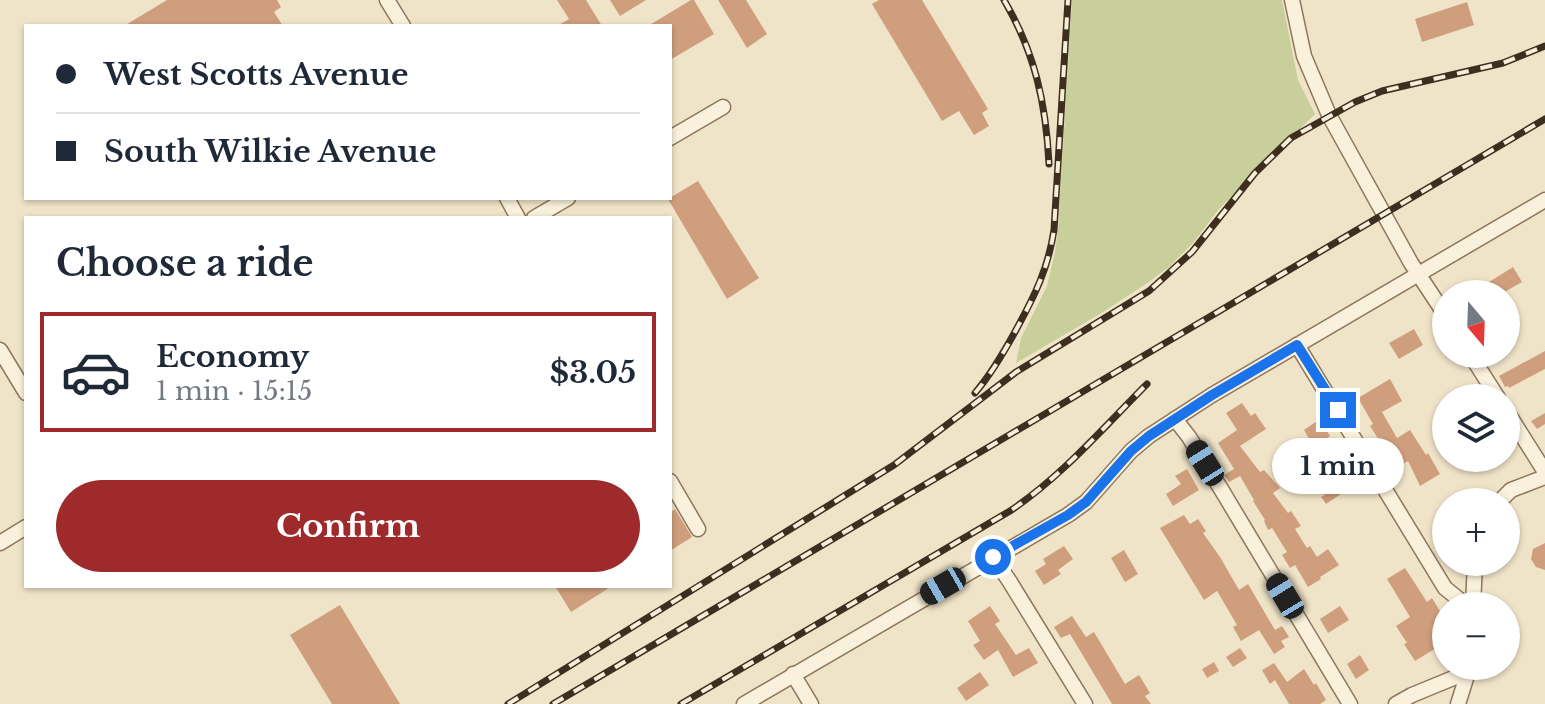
<!DOCTYPE html>
<html lang="en">
<head>
<meta charset="utf-8">
<style>
  :root { --surface:#fff; --page:#f6f6f7; --text:#1f2937; --muted:#747a83; --line:#e0e1e3; --accent:#9e2a2b }
  body { margin:0; font-family:"Libre Baskerville",serif; background:var(--page); color:var(--text); height:100vh; display:flex; flex-direction:column; font-size:30px; white-space:nowrap }
  * { box-sizing:border-box; margin:0 }
  p { font-size:26px; color:var(--muted) }
  .icon { flex:none; width:44px; height:44px; fill:none; stroke:currentColor; stroke-width:2; stroke-linecap:round; stroke-linejoin:round }
  .map { position:relative; flex:1; overflow:hidden }
  .drawer { position:absolute; left:24px; top:216px; width:648px; height:372px; display:flex; flex-direction:column; background:var(--surface); border-radius:0px; box-shadow:0 2px 6px #0004 }
  .drawer>* { flex:none }
  .top-card { position:absolute; left:24px; top:24px; width:648px; height:176px; border-radius:0px; box-shadow:0 2px 6px #0004; display:grid; align-content:center; height:176px; padding:0 32px; background:var(--surface) }
  .needle { width:52px; rotate:161deg }
  .tools { position:absolute; left:1432px; top:280px; display:grid; gap:16px }
  .tools a { display:grid; place-items:center; width:88px; height:88px; border-radius:50%; background:var(--surface); box-shadow:0 2px 6px #0004; font-size:40px }
  .end { position:absolute; width:36px; height:36px; margin:-18px; border:10px solid #1a73e8; background:#fff; box-shadow:0 0 0 4px #fff }
  .from { border-radius:50% }
  .bubble { position:absolute; height:56px; border-radius:28px; background:var(--surface); box-shadow:0 2px 6px #0004; font-size:26px; font-weight:700; line-height:56px; text-align:center }
  .car { position:absolute; width:24px; height:48px; margin:-24px -12px; border-radius:10px; box-shadow:0 0 6px 2px #0007; background:linear-gradient(#222 24%,#8ab4d8 0 40%,#222 0 76%,#8ab4d8 0 86%,#222 0) }
  .top-card b { display:flex; align-items:center; gap:28px; height:76px; font-size:30px }
  .top-card b+b { border-top:2px solid var(--line) }
  .top-card i { width:20px; height:20px; background:var(--text) }
  ul { padding:0; list-style:none }
  li { display:flex; align-items:center; gap:24px; height:120px; margin:0 16px 12px; padding:0 16px; border:4px solid transparent; border-radius:0px }
  li div { flex:1 }
  li b { display:block; font-size:30px }
  li em { font-style:normal; font-weight:700 }
  li.on { border-color:var(--accent) }
  li>.icon { width:72px; height:72px; stroke-width:1.5 }
  h2 { padding:0 32px; font-size:36px; line-height:96px }
  .cta { display:flex; gap:16px; margin-top:auto; padding:16px 32px }
  .cta a { flex:1; height:92px; border-radius:48px; background:var(--accent); color:#fff; font-size:32px; font-weight:700; line-height:92px; text-align:center }
  .map>svg:first-child { display:block }
  .green { fill:#c9cf9b }
  .building { fill:#cf9f7d }
  .lines { fill:none; stroke-linecap:round; stroke-linejoin:round }
  .minor-casing { stroke:#8d765c; stroke-width:17 }
  .minor { stroke:#faf1dc; stroke-width:14 }
  .rail-casing { stroke:#3d2e20; stroke-width:7 }
  .rail { stroke:#f7eed8; stroke-width:4; stroke-dasharray:12; stroke-linecap:butt }
  .route { stroke:#1a73e8; stroke-width:10 }
</style>
</head>
<body>
<div class="map">
<svg width="1545" height="704" viewBox="0 0 1545 704">
  <rect width="100%" height="100%" fill="#f0e4c8"/>
  <polygon class="green" points="1072,0 1282,0 1298,80 1315,114 1219,209 1193,243 1170,266 1149,282 1100,314 1016,363 1021,338 1047,286 1055,252 1058,228"/>
  <g class="building">
    <polygon points="167,0 277,0 281,7 274,12 283,26 124,26"/>
    <polygon points="557,0 586,0 602,26 557,26 569,19"/>
    <polygon points="610,0 646,0 620,16"/>
    <polygon points="691,0 694,0 714,34 670,60 670,26 648,26"/>
    <polygon points="718,0 746,0 767,34 747,48"/>
    <polygon points="879,0 922,0 988,109 982,113 989,126 974,135 959,111 942,121 872,4"/>
    <polygon points="1467,2 1474,25 1422,42 1415,19"/>
    <polygon points="698,181 759,278 727,299 668,199"/>
    <polygon points="1513,267 1522,282 1501,294 1470,294"/>
    <polygon points="1414,329 1423,345 1399,359 1389,343"/>
    <polygon points="1545,351 1545,369 1509,388 1508,386 1505,387 1499,376"/>
    <polygon points="1390,379 1402,401 1382,412 1397,438 1410,430 1426,455 1428,453 1440,474 1420,486 1408,461 1403,464 1398,455 1391,459 1370,426 1373,424 1358,398"/>
    <polygon points="1242,403 1251,416 1255,413 1266,429 1240,446 1260,472 1264,470 1280,488 1273,493 1288,513 1291,511 1301,526 1295,529 1307,548 1310,546 1317,557 1328,549 1339,565 1320,577 1321,579 1308,587 1295,565 1290,568 1282,555 1287,552 1272,528 1268,530 1264,521 1265,520 1253,501 1254,500 1240,476 1229,482 1224,475 1234,469 1218,443 1237,430 1226,413"/>
    <polygon points="1545,413 1545,424 1537,429 1531,421"/>
    <polygon points="1320,419 1330,436 1314,447 1304,430"/>
    <polygon points="1327,451 1333,462 1330,464 1342,482 1345,480 1350,488 1326,504 1321,497 1326,494 1305,465"/>
    <polygon points="1187,469 1199,490 1173,506 1166,494 1181,484 1175,476"/>
    <polygon points="675,509 692,537 670,551 670,513"/>
    <polygon points="1184,515 1190,524 1198,519 1206,531 1203,533 1220,557 1239,590 1248,584 1275,630 1282,626 1289,637 1281,641 1285,647 1274,654 1259,630 1241,641 1233,627 1237,625 1217,591 1204,600 1160,528"/>
    <polygon points="1545,543 1545,570 1536,567 1531,559 1533,549"/>
    <polygon points="1064,546 1073,559 1058,570 1061,574 1044,585 1035,571 1046,564 1043,559"/>
    <polygon points="1124,550 1138,574 1125,582 1111,558"/>
    <polygon points="1405,568 1427,602 1432,598 1446,621 1446,642 1415,661 1404,644 1407,643 1396,626 1410,617 1387,579"/>
    <polygon points="555,586 612,586 571,612"/>
    <polygon points="340,605 400,704 332,704 290,635"/>
    <polygon points="990,606 1000,621 995,624 1016,655 1029,648 1038,663 1013,677 998,650 984,660 973,645 980,641 968,621"/>
    <polygon points="1340,606 1349,620 1328,633 1320,619"/>
    <polygon points="1072,616 1086,637 1094,632 1125,684 1139,675 1150,693 1145,696 1151,704 1112,704 1070,634 1061,638 1054,627"/>
    <polygon points="1240,648 1247,658 1233,667 1226,657"/>
    <polygon points="1360,655 1369,670 1356,679 1347,664"/>
    <polygon points="1214,662 1219,671 1207,678 1202,669"/>
    <polygon points="1274,663 1287,682 1304,669 1314,685 1316,683 1326,700 1320,704 1289,704 1275,680 1270,684 1262,670"/>
    <polygon points="980,672 989,685 966,701 957,688"/>
  </g>
  <g class="lines">
    <defs>
      <g id="minor">
        <polyline points="387,0 403,26"/>
        <polyline points="1292,0 1304,56 1329,115 1411,263 1446,316"/>
        <polyline points="670,138 723,107"/>
        <polyline points="507,198 518,218"/>
        <polyline points="534,218 568,198"/>
        <polyline points="1297,345 1445,588 1467,606"/>
        <polyline points="0,350 26,393"/>
        <polyline points="1470,354 1498,398"/>
        <polyline points="1506,410 1545,472"/>
        <polyline points="1175,419 1189,437 1221,489 1350,704"/>
        <polyline points="670,481 698,529"/>
        <polyline points="1499,502 1511,490 1545,477"/>
        <polyline points="0,543 26,527"/>
        <polyline points="993,557 1010,582 1085,704"/>
        <polyline points="1473,606 1475,562"/>
        <polyline points="793,674 811,704"/>
        <polyline points="744,704 1068,515 1086,502 1131,451 1149,436 1212,395 1545,200"/>
        <polyline points="1396,704 1412,695 1468,672"/>
        <polyline points="1458,704 1470,666"/>
      </g>
    </defs>
    <use href="#minor" class="minor-casing"/>
    <use href="#minor" class="minor"/>
    <defs>
      <g id="rail">
        <path d="M1004 0C1035 53 1046 103 1049 164"/>
        <path d="M975 393C992 373 1004 352 1016 330 1035 295 1048 269 1054 230L1068 0"/>
        <polyline points="508,704 894,465 1016,372 1149,291 1192,252 1255,173 1291,138 1355,102 1382,91 1503,63 1545,46"/>
        <polyline points="553,704 1545,119"/>
        <path d="M681 704 1010 511C1062 476 1103 428 1147 384"/>
      </g>
    </defs>
    <use href="#rail" class="rail-casing"/>
    <use href="#rail" class="rail"/>
  </g>
  <g class="lines">
    <polyline class="route" points="993,557 1068,515 1086,502 1131,451 1149,436 1212,395 1297,345 1338,410"/>
  </g>
</svg>
<div class="tools">
<a><svg class="needle" viewBox="-14 -14 28 28"><path d="M0-13l5 13h-10z" fill="#e53935"/><path d="M0 13l5-13h-10z" fill="#747a83"/></svg></a>
<a><svg class="icon" aria-label="layers" viewBox="0 0 24 24"><path d="M12 4l9 5-9 5-9-5zM3 14l9 5 9-5"/></svg></a>
<a>+</a>
<a>−</a>
</div>
<i class="end from" style="left:993px;top:557px"></i>
<i class="end" style="left:1338px;top:410px"></i>
<div class="bubble" style="left:1272px;top:438px;width:132px">1 min</div>
<i class="car" style="left:1205px;top:463px;rotate:328deg"></i>
<i class="car" style="left:943px;top:586px;rotate:240deg"></i>
<i class="car" style="left:1285px;top:596px;rotate:329deg"></i>
<div class="top-card">
<b><i class="from"></i>West Scotts Avenue</b>
<b><i></i>South Wilkie Avenue</b>
</div>
<section class="drawer">
<h2>Choose a ride</h2>
<ul>
<li class="on"><svg class="icon" aria-label="car" viewBox="0 0 24 24"><path d="M5 17H2v-5l4-1 3-4h7l3 4 3 1v5h-3M9 17h6M6 11h13"/><circle cx="7" cy="17" r="2"/><circle cx="17" cy="17" r="2"/></svg><div><b>Economy</b><p>1 min · 15:15</p></div><em>$3.05</em></li>
</ul>
<div class="cta"><a>Confirm</a></div>
</section>
</div>
</body>
</html>
